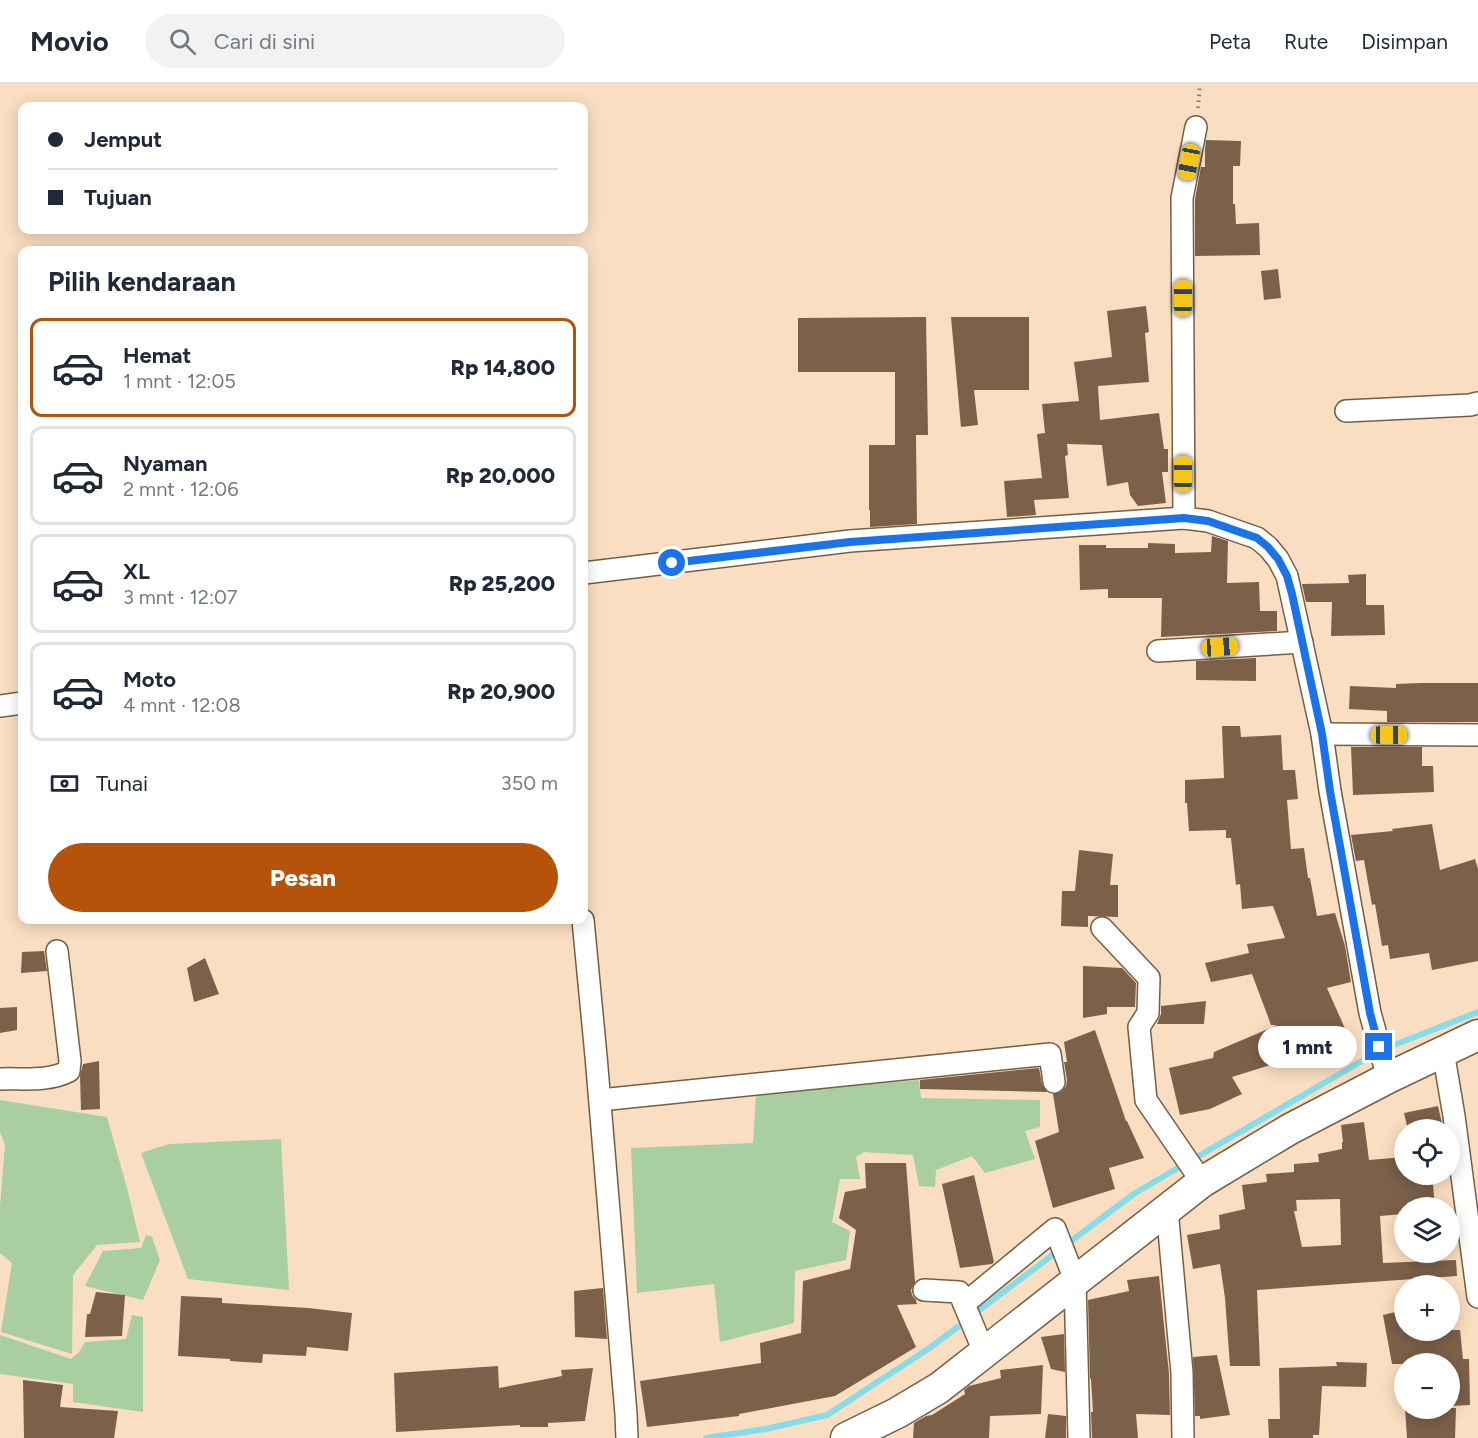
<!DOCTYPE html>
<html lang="id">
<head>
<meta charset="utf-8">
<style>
  :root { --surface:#fff; --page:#f2f2f3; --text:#1f2937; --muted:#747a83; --line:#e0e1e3; --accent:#b45309 }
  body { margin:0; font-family:Figtree,sans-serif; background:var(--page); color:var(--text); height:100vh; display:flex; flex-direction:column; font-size:22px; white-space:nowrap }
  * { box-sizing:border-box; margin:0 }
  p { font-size:20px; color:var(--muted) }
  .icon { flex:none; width:33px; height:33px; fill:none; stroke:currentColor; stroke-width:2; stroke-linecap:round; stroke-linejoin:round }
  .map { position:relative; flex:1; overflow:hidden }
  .panel { position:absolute; left:18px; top:162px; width:570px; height:678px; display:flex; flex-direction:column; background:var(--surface); border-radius:12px; box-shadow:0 3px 15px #0003 }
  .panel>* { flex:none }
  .top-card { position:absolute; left:18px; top:18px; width:570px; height:132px; border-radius:12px; box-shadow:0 3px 15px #0003; display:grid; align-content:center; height:132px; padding:0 30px; background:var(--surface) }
  .controls { position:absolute; left:1394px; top:1035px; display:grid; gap:12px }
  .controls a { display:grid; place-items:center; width:66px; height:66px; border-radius:50%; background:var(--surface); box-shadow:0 3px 15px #0003; font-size:30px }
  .end { position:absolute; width:27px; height:27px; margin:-14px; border:8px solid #1a73e8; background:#fff; box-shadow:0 0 0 3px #fff }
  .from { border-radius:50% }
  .bubble { position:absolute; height:42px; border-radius:21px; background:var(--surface); box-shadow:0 3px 15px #0003; font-size:20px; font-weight:800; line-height:42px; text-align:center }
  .car { position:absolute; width:18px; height:36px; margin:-18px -9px; border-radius:8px; box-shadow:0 0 4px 2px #0007; background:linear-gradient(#f5c518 24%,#345 0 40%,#f5c518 0 76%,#345 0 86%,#f5c518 0) }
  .top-card b { display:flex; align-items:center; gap:21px; height:57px; font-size:22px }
  .top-card b+b { border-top:2px solid var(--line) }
  .top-card i { width:15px; height:15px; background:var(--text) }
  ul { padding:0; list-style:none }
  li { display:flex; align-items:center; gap:18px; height:99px; margin:0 12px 9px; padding:0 18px; border:3px solid var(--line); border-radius:12px }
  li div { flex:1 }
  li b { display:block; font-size:22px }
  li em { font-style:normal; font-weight:800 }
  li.selected { border-color:var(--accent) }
  li>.icon { width:54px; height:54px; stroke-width:1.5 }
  h2 { padding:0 30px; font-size:27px; line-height:72px }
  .pay { display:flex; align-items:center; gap:15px; height:66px; padding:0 30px; font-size:22px }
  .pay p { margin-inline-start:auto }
  .primary-button { display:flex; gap:12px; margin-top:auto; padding:12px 30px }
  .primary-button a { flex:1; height:69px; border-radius:36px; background:var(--accent); color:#fff; font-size:24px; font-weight:800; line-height:69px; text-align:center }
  header { display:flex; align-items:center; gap:36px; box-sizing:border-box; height:84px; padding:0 30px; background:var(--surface); border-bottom:2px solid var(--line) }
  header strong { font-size:28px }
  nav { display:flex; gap:33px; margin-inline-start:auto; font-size:21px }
  .search { width:420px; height:54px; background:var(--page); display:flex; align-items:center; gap:15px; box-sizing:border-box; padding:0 21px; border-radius:33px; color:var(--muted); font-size:22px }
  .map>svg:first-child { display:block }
  .green { fill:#a9cea2 }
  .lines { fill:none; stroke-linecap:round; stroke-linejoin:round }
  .stream { stroke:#86dde9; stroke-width:6 }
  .building { fill:#7c604a; fill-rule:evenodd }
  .minor-casing { stroke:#765e44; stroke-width:24 }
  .secondary-casing { stroke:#765e44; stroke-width:33 }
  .path { stroke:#8c7965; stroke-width:4; stroke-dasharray:1.5 4.5; stroke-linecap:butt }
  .minor { stroke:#fff; stroke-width:21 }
  .secondary { stroke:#fff; stroke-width:30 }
  .route { stroke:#1a73e8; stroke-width:8 }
</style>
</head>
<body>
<header>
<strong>Movio</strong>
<div class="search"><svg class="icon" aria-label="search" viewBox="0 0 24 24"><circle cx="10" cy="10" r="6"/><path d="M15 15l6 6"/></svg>Cari di sini</div>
<nav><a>Peta</a><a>Rute</a><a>Disimpan</a></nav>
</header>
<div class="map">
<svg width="1478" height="1354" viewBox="0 0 1478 1354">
  <rect width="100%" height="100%" fill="#fadec1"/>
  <g class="green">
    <polygon points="919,996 921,1014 1040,1016 1040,1043 1025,1047 1035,1075 985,1089 972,1072 936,1086 935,1103 919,1102 913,1071 864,1068 856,1073 860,1095 840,1095 832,1138 850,1147 846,1176 795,1187 794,1239 720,1258 714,1200 637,1209 631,1064 753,1059 756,1010"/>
    <polygon points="0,1016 107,1033 127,1104 140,1158 97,1161 73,1191 72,1270 1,1248 12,1179 0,1169 0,1122 5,1061 0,1048"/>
    <polygon points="281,1055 289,1206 188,1195 141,1069 169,1060"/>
    <polygon points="146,1151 152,1153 160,1176 143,1216 85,1202 103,1167 141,1164"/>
    <polygon points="132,1231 143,1233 143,1328 73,1318 73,1300 0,1290 0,1251 71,1275 79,1268 85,1258 126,1255"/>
  </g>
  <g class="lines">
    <g class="stream">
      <polyline points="974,1230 1135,1109 1379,967 1478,928"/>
      <polyline points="706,1354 766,1345 827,1331 928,1265 966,1237"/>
    </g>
  </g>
  <g class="building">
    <polygon points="1206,56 1241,57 1240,82 1233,82 1233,120 1235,120 1236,140 1259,139 1260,171 1195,172 1195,115 1201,83 1205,83 1205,65"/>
    <polygon points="1278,185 1281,214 1264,216 1261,187"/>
    <polygon points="1146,222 1149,248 1145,249 1149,298 1098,302 1100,336 1159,329 1164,365 1168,365 1168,388 1162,388 1166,419 1138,422 1130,411 1128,398 1107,402 1102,361 1067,360 1068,371 1065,372 1069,414 1034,416 1036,431 1007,433 1004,397 1042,394 1037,350 1045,349 1042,320 1079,317 1074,278 1112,273 1107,227"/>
    <polygon points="926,233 928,351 916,351 917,440 870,443 870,426 869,426 869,361 895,361 895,288 798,288 798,234"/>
    <polygon points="951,233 1029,233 1029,306 974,306 978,341 961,343"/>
    <polygon points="1212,452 1228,457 1227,499 1259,498 1260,527 1277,527 1277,547 1161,553 1162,514 1108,514 1108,505 1080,506 1079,461 1106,461 1106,464 1148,464 1148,459 1175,460 1175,469 1211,468"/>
    <polygon points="1366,490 1366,521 1384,521 1385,551 1331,552 1332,518 1306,518 1302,500 1349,499 1348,491"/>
    <polygon points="1256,574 1256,597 1196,596 1196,577"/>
    <polygon points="1420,599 1478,599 1478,638 1387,638 1387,627 1349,625 1350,602 1396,604 1396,600"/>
    <polygon points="1222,642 1240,642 1241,653 1281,651 1283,686 1295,686 1298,715 1287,716 1291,765 1304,764 1308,794 1310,794 1317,832 1335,829 1345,862 1351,898 1327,904 1347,949 1296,973 1232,993 1242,1010 1210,1025 1180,1031 1169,984 1213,974 1214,968 1277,941 1271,941 1252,890 1211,898 1205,879 1249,869 1247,860 1285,854 1273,822 1242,825 1240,800 1236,801 1231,754 1226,754 1226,746 1189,747 1187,719 1185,719 1185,696 1224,694"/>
    <polygon points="1351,663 1422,663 1422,682 1433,682 1434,708 1353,711"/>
    <polygon points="1432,740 1440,786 1475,775 1478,785 1478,877 1432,886 1429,869 1390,875 1388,861 1382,862 1375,820 1372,821 1364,776 1356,777 1351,751 1393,747 1392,745"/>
    <polygon points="1079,766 1113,770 1110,801 1118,801 1118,833 1088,832 1088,843 1061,842 1062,807 1075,807"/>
    <polygon points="44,867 47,887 21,889 22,868"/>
    <polygon points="205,874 219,910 194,918 187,884"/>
    <polygon points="1083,882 1122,884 1136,899 1135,923 1107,923 1107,930 1083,934"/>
    <polygon points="1206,917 1204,940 1157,940 1161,930 1161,922"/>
    <polygon points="17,923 17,946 0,949 0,924"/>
    <polygon points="1095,946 1126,1037 1127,1037 1144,1074 1109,1084 1115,1105 1053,1124 1035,1057 1059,1048 1053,1010 1061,1008 1066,1002 1067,996 1064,978 1067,978 1064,958"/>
    <polygon points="99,977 100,1025 81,1026 80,992 83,980"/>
    <polygon points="1039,984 1042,1000 1047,1008 920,1005 920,996"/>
    <polygon points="1438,1022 1443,1044 1433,1046 1408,1046 1404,1029"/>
    <path d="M1364 1038 1369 1076 1404 1073V1090H1421L1422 1101 1433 1100 1435 1124H1402L1403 1130 1380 1132 1383 1179 1456 1176 1457 1192 1257 1206 1260 1282H1230L1225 1214 1220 1180 1193 1185 1187 1151 1220 1145 1219 1131 1245 1125 1242 1101 1267 1098 1266 1090 1294 1088V1080L1319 1078 1318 1070 1342 1065V1058H1343L1341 1041ZM1340 1115 1341 1161 1302 1163 1294 1127H1297L1296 1116Z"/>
    <polygon points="865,1079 906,1079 915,1198 911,1206 912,1211 916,1216 917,1220 897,1221 916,1263 835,1312 739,1330 739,1332 647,1343 640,1297 761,1279 760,1259 801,1249 803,1197 850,1185 856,1146 839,1134 845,1108 866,1104"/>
    <polygon points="974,1091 994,1178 992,1180 960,1184 942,1100"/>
    <polygon points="1159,1192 1169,1290 1170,1331 1136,1330 1138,1354 1092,1354 1091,1328 1093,1328 1091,1295 1090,1294 1088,1216 1129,1207 1127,1196"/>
    <polygon points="603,1204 607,1255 575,1253 574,1207"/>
    <polygon points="96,1208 125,1211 122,1252 85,1253 87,1230 90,1230"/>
    <polygon points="181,1212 222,1214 222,1219 308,1224 352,1229 348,1267 307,1263 306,1272 263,1270 262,1279 230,1277 230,1275 178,1272"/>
    <polygon points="1404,1226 1404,1246 1460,1246 1463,1275 1469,1275 1470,1321 1449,1322 1449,1280 1392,1280 1383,1231"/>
    <polygon points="1064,1250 1065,1288 1051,1285 1041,1253"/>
    <polygon points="1217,1271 1230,1331 1200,1335 1200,1332 1195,1332 1193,1273"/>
    <polygon points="1336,1278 1367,1279 1366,1303 1322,1302 1319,1351 1313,1351 1313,1354 1269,1354 1268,1335 1280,1335 1279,1284 1337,1282"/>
    <polygon points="1043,1281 1041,1330 990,1332 989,1354 913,1354 914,1339 926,1332 932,1331 965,1310 964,1306 969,1302 1001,1294 1000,1286"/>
    <polygon points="498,1282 499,1304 562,1292 561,1286 593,1284 585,1337 548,1339 548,1343 520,1343 520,1341 396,1348 394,1289"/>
    <polygon points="23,1296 63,1301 60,1323 118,1327 114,1354 24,1354"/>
    <polygon points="1405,1324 1456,1324 1455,1354 1407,1354"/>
    <polygon points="1048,1330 1066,1332 1066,1354 1045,1354"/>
  </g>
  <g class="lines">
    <defs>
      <g id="minor">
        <polyline points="1196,43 1182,114 1184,434 1208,437 1257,454 1268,463 1278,475 1287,492 1322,650 1330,707 1370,929 1388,994"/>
        <polyline points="1346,327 1470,321 1478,319"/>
        <polyline points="584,489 850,457 1184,434"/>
        <polyline points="1158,567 1302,558"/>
        <polyline points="0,622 22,619"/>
        <polyline points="1322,650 1478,651"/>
        <polyline points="583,836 596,972 626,1330 627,1354"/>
        <polyline points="1102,844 1149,894 1148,929 1139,943 1146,1016 1202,1098"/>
        <polyline points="1443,967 1454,1032 1478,1213"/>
        <path d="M0 995C23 994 48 998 69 987L70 977 57 867"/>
        <polyline points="600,1016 1050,970 1054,998"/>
        <polyline points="1167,1125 1182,1289 1183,1354"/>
        <polyline points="924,1206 959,1208 984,1268"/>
        <polyline points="964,1220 1055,1145 1075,1196 1079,1354"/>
      </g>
      <polyline id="secondary" points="846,1354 897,1329 939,1304 1202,1098 1290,1045 1388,994 1478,951"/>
    </defs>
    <use href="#minor" class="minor-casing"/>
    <use href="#secondary" class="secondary-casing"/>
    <polyline class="path" points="1198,24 1200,0"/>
    <use href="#minor" class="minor"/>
    <use href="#secondary" class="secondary"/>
  </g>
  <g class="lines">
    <polyline class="route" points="672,479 850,458 1184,434 1208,437 1257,454 1268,463 1278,475 1287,492 1292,510 1322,650 1330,707 1370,929 1379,963"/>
  </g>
</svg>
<div class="controls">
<a><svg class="icon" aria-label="locate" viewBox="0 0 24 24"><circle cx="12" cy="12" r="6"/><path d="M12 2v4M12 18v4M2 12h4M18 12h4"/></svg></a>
<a><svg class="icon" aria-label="layers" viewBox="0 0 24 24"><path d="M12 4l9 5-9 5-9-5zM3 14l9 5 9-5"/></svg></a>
<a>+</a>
<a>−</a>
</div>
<i class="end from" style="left:672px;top:479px"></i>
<i class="end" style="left:1379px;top:963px"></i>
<div class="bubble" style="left:1258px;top:942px;width:99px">1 mnt</div>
<i class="car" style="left:1189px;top:78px;rotate:191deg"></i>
<i class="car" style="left:1183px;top:214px;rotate:0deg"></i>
<i class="car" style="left:1183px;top:390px;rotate:0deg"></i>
<i class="car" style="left:1220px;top:563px;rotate:86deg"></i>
<i class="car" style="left:1389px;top:651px;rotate:90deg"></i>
<div class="top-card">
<b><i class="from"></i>Jemput</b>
<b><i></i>Tujuan</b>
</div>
<section class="panel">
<h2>Pilih kendaraan</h2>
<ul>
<li class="selected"><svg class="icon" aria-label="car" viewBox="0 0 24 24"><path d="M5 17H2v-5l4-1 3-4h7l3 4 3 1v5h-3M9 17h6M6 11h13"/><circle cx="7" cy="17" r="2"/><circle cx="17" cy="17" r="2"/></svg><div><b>Hemat</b><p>1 mnt · 12:05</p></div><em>Rp 14,800</em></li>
<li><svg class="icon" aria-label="car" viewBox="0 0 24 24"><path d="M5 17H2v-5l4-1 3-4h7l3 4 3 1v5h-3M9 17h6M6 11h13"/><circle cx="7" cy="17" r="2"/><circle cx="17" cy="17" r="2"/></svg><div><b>Nyaman</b><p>2 mnt · 12:06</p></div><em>Rp 20,000</em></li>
<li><svg class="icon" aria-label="car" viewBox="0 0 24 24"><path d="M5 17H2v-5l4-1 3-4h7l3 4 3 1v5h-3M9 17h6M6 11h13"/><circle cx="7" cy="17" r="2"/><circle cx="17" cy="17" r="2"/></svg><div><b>XL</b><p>3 mnt · 12:07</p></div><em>Rp 25,200</em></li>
<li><svg class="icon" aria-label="car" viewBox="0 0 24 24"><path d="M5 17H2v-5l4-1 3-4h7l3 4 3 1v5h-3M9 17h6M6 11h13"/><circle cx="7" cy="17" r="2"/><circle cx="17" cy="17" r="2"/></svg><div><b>Moto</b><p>4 mnt · 12:08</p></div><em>Rp 20,900</em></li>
</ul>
<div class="pay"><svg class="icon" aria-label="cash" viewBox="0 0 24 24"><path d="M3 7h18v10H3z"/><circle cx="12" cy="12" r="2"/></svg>Tunai<p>350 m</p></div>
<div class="primary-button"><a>Pesan</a></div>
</section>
</div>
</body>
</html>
